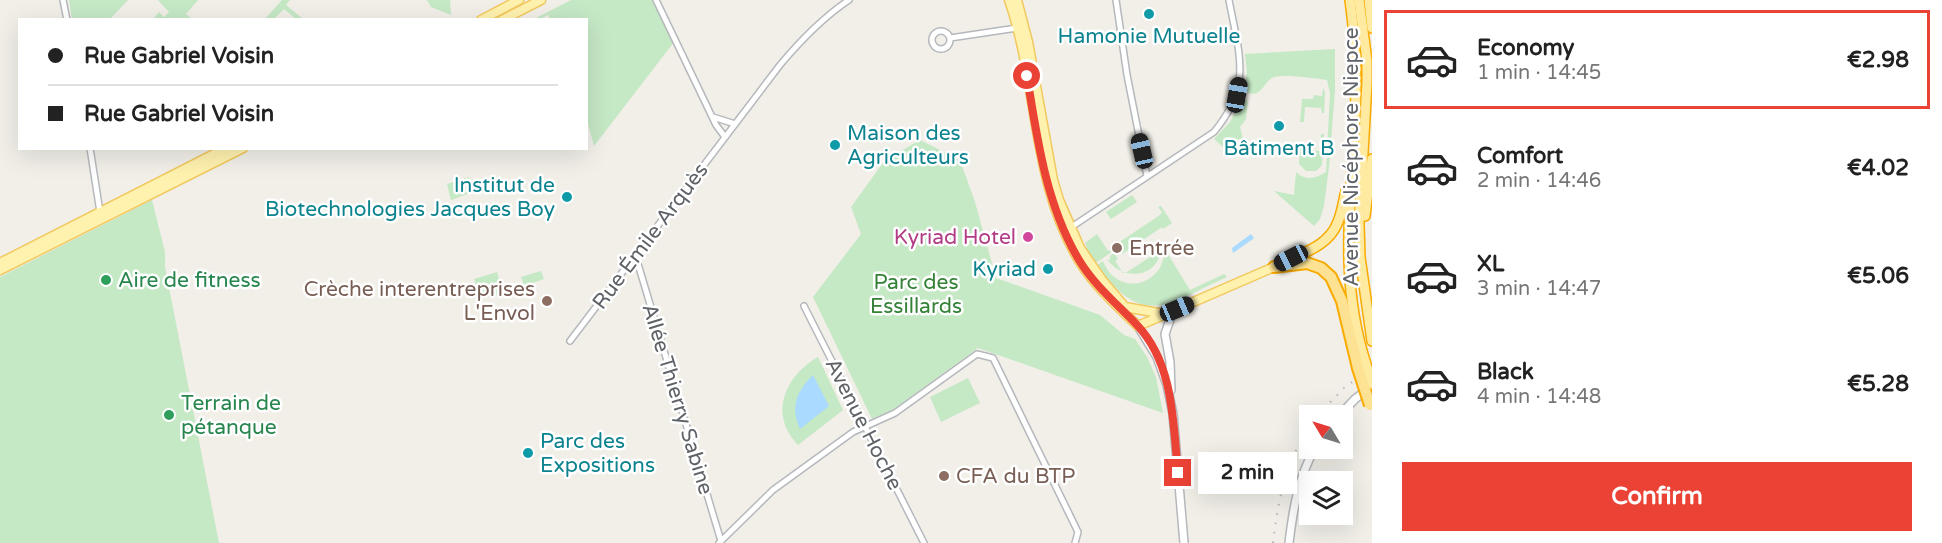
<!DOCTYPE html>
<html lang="en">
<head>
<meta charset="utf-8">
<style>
  :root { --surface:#fff; --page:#f6f6f6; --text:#222; --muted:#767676; --line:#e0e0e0; --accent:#ea4335 }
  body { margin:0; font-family:"Varela Round",sans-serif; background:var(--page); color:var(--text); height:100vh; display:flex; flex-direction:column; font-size:22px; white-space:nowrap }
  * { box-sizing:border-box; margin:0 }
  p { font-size:20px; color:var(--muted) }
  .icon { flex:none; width:33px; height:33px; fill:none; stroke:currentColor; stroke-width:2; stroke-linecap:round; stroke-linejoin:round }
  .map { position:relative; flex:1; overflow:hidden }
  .sheet { display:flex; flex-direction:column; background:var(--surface); width:570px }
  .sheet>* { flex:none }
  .top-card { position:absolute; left:18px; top:18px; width:570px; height:132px; border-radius:0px; box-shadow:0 6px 24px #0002; display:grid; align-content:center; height:132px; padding:0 30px; background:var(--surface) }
  .needle { width:39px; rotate:308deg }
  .controls { position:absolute; left:1299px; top:405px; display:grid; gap:12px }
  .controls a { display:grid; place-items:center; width:54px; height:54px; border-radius:0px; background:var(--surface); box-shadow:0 6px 24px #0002; font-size:30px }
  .end { position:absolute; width:27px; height:27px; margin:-14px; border:8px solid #ea4335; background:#fff; box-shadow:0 0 0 3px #fff }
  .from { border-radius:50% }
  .bubble { position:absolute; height:42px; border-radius:0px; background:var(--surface); box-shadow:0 6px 24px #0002; font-size:20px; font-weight:700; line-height:42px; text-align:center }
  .car { position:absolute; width:18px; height:36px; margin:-18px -9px; border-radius:8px; box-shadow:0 0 4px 2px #0007; background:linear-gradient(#222 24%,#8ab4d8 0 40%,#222 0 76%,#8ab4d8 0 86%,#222 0) }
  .top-card b { display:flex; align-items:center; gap:21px; height:57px; font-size:22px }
  .top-card b+b { border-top:2px solid var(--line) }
  .top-card i { width:15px; height:15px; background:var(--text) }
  ul { padding:10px 0 0; list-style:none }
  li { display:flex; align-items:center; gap:18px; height:99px; margin:0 12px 9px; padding:0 18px; border:3px solid transparent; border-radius:0px }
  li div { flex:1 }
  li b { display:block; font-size:22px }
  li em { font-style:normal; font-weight:700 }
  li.on { border-color:var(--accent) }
  li>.icon { width:54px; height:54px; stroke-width:1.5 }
  .cta { display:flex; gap:12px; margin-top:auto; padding:12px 30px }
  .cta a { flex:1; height:69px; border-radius:0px; background:var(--accent); color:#fff; font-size:24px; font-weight:700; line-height:69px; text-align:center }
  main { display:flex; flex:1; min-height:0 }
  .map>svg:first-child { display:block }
  .green { fill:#c5e8c5 }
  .water { fill:#aadaff }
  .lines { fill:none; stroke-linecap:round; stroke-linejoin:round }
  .minor-casing { stroke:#b5b8bc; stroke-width:8 }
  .tertiary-casing { stroke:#b5b8bc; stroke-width:10 }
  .primary-casing { stroke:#f2c960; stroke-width:11 }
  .trunk-casing { stroke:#f9ab00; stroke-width:12 }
  .motorway-casing { stroke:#f9ab00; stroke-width:14 }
  .minor { stroke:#fff; stroke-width:5 }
  .tertiary { stroke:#fff; stroke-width:7 }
  .primary { stroke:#fff2af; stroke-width:8 }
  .trunk { stroke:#feeaa1; stroke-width:9 }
  .motorway { stroke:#fde293; stroke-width:10 }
  .rail { stroke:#b6b7b8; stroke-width:2; stroke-dasharray:1.5 8; stroke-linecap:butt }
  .trunk-bridge-casing { stroke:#f9ab00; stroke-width:12; stroke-linecap:butt }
  .motorway-bridge-casing { stroke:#f9ab00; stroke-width:14; stroke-linecap:butt }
  .trunk-bridge { stroke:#feeaa1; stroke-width:9 }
  .motorway-bridge { stroke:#fde293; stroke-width:10 }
  .route { stroke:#ea4335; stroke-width:8 }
  .culture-dot { fill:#0f9aa8; stroke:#fff; stroke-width:2 }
  .hotel-dot { fill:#d1479c; stroke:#fff; stroke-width:2 }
  .education-dot { fill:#8d6e63; stroke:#fff; stroke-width:2 }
  .leisure-dot { fill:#2e9e5b; stroke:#fff; stroke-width:2 }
  .labels { text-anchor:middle; stroke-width:5; stroke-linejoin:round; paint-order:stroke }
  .culture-label { font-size:21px; fill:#0d838f; stroke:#fff }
  .street-label { font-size:21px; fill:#5f6368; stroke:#fff }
  .hotel-label { font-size:21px; fill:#b23c85; stroke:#fff; text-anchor:end }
  .education-label { font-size:21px; fill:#785e54; stroke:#fff; text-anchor:start }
  .leisure-label { font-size:21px; fill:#27864d; stroke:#fff; text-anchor:start }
  .park-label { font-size:21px; fill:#348238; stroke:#fff }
</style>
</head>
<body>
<main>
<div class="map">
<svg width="1372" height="543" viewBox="0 0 1372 543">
  <rect width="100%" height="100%" fill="#f1efe8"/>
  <g class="green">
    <polygon points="69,0 128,0 110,19 72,20"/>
    <polygon points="158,0 198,0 186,14 192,19 156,19 154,18 159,12 164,17 169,12"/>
    <polygon points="282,0 290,0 286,5 303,19 296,19 284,9 274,19 265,19"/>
    <polygon points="427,0 450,0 451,15 431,7"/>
    <polygon points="571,0 653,0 674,42 594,146 587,120 586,20 550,19 548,15 540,19 532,20"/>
    <path d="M1335 49V90L1329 167 1324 206 1320 219 1314 226 1274 191 1294 195 1296 172C1305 181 1315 179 1326 172L1330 93 1327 80C1314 78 1286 74 1274 77 1262 82 1261 102 1244 90L1247 72 1245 54Z"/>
    <polygon points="1323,88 1325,92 1324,113 1322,113 1321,108 1305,107 1304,122 1300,122 1302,99 1313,99 1314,95 1322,96"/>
    <polygon points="1242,99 1248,101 1246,119 1240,127 1243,139 1234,139 1231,154 1214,139 1230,122"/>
    <polygon points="1321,134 1324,134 1322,165 1316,171 1306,171 1299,164 1300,142 1303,142 1303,150 1320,151"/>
    <polygon points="920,140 960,160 975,202 996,278 1100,315 1124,335 1135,339 1147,357 1156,377 1163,413 978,348 894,409 872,419 813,297 861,234 851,207 885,160"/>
    <polygon points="469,177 473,192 451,200 447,184"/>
    <polygon points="1132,195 1137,202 1111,219 1106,212"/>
    <polygon points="152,200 165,252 165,267 219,543 0,543 0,277"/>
    <polygon points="1161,206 1172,223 1163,229 1162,227 1122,254 1117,246 1121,243 1121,241 1160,215 1162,212 1158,207"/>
    <polygon points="1097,234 1108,251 1112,249 1113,251 1096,263 1088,252 1085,243"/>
    <path d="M1161 250C1157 279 1122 281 1107 259L1110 260V256L1114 253 1118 259 1115 261 1123 273 1127 272Z"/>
    <path d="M1166 251 1190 290 1224 274 1227 277C1167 304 1143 330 1097 265L1103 261C1111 284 1138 292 1156 273 1162 267 1163 258 1166 251Z"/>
    <polygon points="541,271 544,279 524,286 521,277"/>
    <polygon points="497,272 503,293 480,300 474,279"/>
    <path d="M818 357 843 410 798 445C768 414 785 376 818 357Z"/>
    <polygon points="968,378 980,403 941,422 930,397"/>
  </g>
  <g class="water">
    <polygon points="1251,234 1254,238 1253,239 1233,253 1232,248"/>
    <path d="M813 375 829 406 800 429C790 407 796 392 813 375Z"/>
  </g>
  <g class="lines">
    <defs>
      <g id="minor">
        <polyline points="63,0 67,20"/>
        <polyline points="656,0 716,125 725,137"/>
        <polyline points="1116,0 1127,75 1147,176"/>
        <circle cx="941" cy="40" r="9"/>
        <polyline points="950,38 1017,28"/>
        <polyline points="713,117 735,124"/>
        <polyline points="90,148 100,212"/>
        <path d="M1070 228 1214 132C1253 85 1239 54 1229 0"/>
        <polyline points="633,259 638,264 721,541"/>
        <polyline points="804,306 924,543"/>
        <path d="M570 341 780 65C801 40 822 18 849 0"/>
        <polyline points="719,543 773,490 853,432 895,413 977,354 993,358 1078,532 1075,543"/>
      </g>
      <g id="tertiary">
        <polyline points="1136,323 1157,357 1167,385 1173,414 1184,543"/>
        <polyline points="1171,390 1170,362 1165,334 1173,311"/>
        <polyline points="1339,416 1355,399 1368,389"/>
        <path d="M1289 543C1293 510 1298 478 1315 448"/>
      </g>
      <g id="primary">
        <path d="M1009 0C1039 86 1031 183 1080 262 1095 286 1118 307 1138 326L1274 267"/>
        <polyline points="1017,0 1028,42 1053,180 1059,200 1080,248 1102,280 1125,307 1164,314"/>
        <polyline points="481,20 519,0"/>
        <polyline points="502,20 541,0"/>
        <polyline points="0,263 226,148"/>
        <polyline points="0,270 243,148"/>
      </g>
      <g id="trunk">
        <path d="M1350 0C1354 29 1356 58 1356 87 1355 182 1335 269 1366 364"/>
        <polyline points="1359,0 1367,61 1367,82 1359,224 1360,257 1372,341"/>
        <polyline points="1369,0 1372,28"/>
        <polyline points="1365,216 1372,159"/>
        <path d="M1277 266C1298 254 1327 248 1337 224 1342 214 1343 202 1346 191"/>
      </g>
      <polyline id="motorway" points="1274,267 1307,263 1321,268 1331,277 1342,301 1358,368"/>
    </defs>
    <use href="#minor" class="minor-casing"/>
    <use href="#tertiary" class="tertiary-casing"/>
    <use href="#primary" class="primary-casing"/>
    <use href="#trunk" class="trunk-casing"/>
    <use href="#motorway" class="motorway-casing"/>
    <use href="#minor" class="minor"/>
    <use href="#tertiary" class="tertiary"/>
    <use href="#primary" class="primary"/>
    <use href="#trunk" class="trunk"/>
    <use href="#motorway" class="motorway"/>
    <g class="rail">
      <polyline points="1317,416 1344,388 1372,368"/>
      <path d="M1273 543C1278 501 1285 462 1310 427"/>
    </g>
    <defs>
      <polyline id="trunk-bridge" points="1366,364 1372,384"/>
      <polyline id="motorway-bridge" points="1358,368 1370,405"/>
    </defs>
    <use href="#trunk-bridge" class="trunk-bridge-casing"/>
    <use href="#motorway-bridge" class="motorway-bridge-casing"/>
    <use href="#trunk-bridge" class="trunk-bridge"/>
    <use href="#motorway-bridge" class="motorway-bridge"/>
  </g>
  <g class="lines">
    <path class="route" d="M1027 76C1037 138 1046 205 1079 260 1094 285 1117 304 1137 325 1174 364 1173 423 1178 473"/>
  </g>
  <g class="culture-dot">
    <circle cx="1149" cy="14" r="6"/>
    <circle cx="1279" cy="126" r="6"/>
    <circle cx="835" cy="145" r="6"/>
    <circle cx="567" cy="197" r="6"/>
    <circle cx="1048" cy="269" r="6"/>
    <circle cx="528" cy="453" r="6"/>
  </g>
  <circle class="hotel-dot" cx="1028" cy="237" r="6"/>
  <g class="education-dot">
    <circle cx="1117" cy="248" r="6"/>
    <circle cx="547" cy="301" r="6"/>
    <circle cx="944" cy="476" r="6"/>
  </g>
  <g class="leisure-dot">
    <circle cx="106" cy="280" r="6"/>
    <circle cx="169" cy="415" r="6"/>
  </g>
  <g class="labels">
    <g class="culture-label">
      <text x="1149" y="43">Hamonie Mutuelle</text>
      <text x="847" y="140" text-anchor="start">Maison des<tspan x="847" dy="24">Agriculteurs</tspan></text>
      <text x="1279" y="155">Bâtiment B</text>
      <text x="555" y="192" text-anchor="end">Institut de<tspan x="555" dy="24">Biotechnologies Jacques Boy</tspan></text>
      <text x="1036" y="276" text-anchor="end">Kyriad</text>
      <text x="540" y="448" text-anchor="start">Parc des<tspan x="540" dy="24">Expositions</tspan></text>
    </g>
    <g class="street-label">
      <text transform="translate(1351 157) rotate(-90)" y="7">Avenue Nicéphore Niepce</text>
      <text transform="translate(650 236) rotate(-53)" y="7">Rue Émile Arquès</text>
      <text transform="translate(678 399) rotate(73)" y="7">Allée Thierry Sabine</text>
      <text transform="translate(864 424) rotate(63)" y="7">Avenue Hoche</text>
    </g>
    <g class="hotel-label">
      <text x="1016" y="244">Kyriad Hotel</text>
    </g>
    <g class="education-label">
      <text x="1129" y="255">Entrée</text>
      <text x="535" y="296" text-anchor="end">Crèche interentreprises<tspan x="535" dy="24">L'Envol</tspan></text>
      <text x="956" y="483">CFA du BTP</text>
    </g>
    <g class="leisure-label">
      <text x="118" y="287">Aire de fitness</text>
      <text x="181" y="410">Terrain de<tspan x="181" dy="24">pétanque</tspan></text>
    </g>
    <g class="park-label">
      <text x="916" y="289">Parc des<tspan x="916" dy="24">Essillards</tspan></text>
    </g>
  </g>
</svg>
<div class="controls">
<a><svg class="needle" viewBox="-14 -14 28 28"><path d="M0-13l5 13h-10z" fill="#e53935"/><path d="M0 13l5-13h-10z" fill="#767676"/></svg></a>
<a><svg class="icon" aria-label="layers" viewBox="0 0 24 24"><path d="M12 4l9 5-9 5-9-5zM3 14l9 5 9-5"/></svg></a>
</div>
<i class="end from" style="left:1027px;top:76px"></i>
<i class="end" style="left:1178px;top:473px"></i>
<div class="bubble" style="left:1198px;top:452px;width:99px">2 min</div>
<i class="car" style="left:1237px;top:95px;rotate:10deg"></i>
<i class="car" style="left:1142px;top:151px;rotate:347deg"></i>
<i class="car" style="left:1291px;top:258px;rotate:243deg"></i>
<i class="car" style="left:1177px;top:309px;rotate:67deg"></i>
<div class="top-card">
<b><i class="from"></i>Rue Gabriel Voisin</b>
<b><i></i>Rue Gabriel Voisin</b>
</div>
</div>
<section class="sheet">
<ul>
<li class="on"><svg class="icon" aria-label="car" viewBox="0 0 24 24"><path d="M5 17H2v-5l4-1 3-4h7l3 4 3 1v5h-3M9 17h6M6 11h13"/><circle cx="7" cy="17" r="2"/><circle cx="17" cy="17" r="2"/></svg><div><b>Economy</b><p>1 min · 14:45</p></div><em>€2.98</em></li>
<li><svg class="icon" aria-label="car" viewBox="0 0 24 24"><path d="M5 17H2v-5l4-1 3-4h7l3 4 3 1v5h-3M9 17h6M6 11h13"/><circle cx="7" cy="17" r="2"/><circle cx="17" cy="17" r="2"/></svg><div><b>Comfort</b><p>2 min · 14:46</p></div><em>€4.02</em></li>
<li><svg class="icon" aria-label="car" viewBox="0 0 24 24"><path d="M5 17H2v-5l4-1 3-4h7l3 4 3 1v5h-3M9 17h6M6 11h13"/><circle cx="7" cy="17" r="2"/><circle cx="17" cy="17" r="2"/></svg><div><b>XL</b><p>3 min · 14:47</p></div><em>€5.06</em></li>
<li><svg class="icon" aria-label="car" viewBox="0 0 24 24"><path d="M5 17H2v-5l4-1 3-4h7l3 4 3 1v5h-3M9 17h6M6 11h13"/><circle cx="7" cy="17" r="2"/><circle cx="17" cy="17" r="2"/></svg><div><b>Black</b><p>4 min · 14:48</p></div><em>€5.28</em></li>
</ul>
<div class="cta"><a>Confirm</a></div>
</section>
</main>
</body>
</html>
